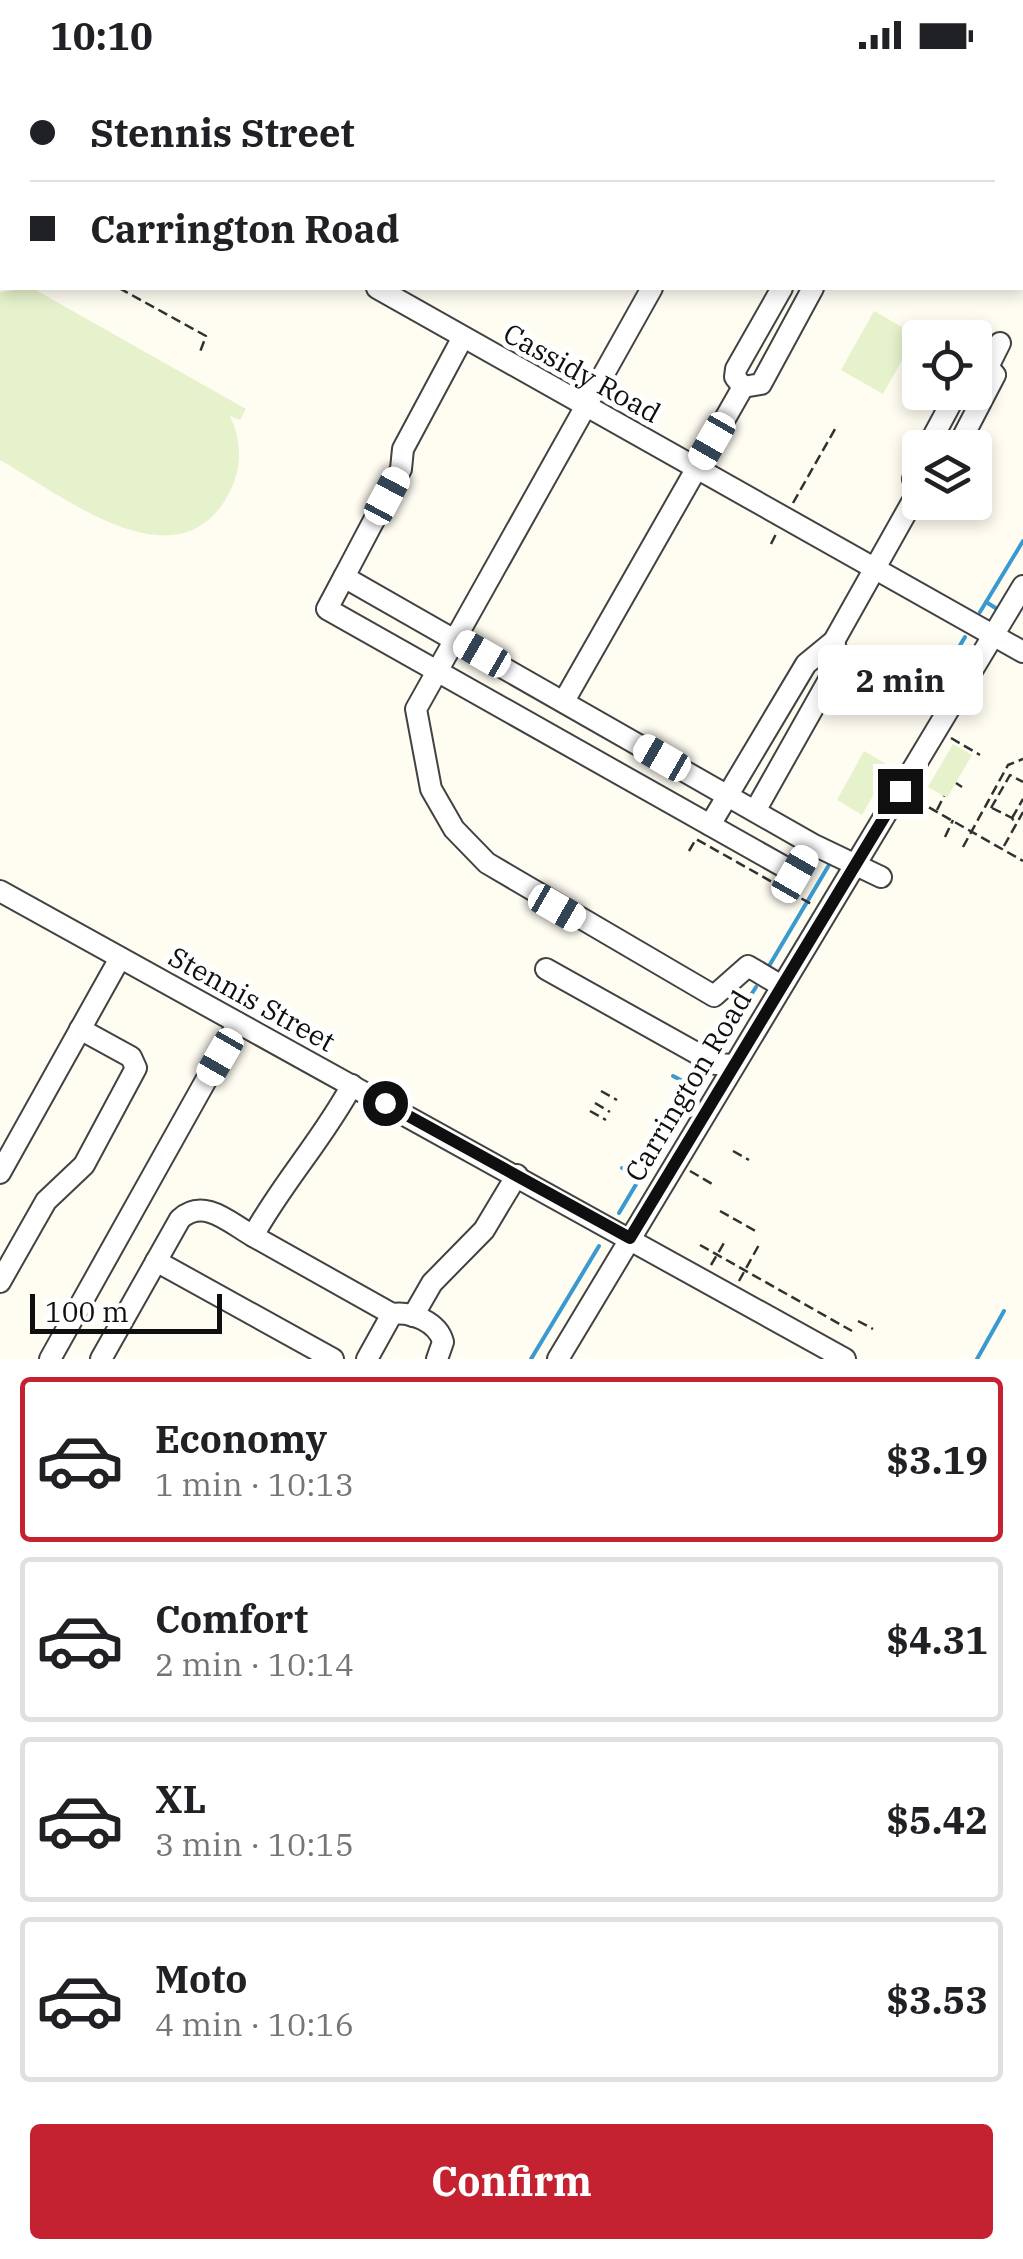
<!DOCTYPE html>
<html lang="en">
<head>
<meta charset="utf-8">
<style>
  :root { --surface:#fff; --page:#f6f6f6; --text:#202124; --muted:#757577; --line:#e0e0e0; --accent:#c42230 }
  body { margin:0; font-family:"IBM Plex Serif",serif; background:var(--page); color:var(--text); height:100vh; display:flex; flex-direction:column; font-size:38px; white-space:nowrap }
  * { box-sizing:border-box; margin:0 }
  p { font-size:32px; color:var(--muted) }
  .icon { flex:none; width:55px; height:55px; fill:none; stroke:currentColor; stroke-width:2; stroke-linecap:round; stroke-linejoin:round }
  .map { position:relative; height:1289px; overflow:hidden }
  .panel { display:flex; flex-direction:column; background:var(--surface); flex:1 }
  .panel>* { flex:none }
  .hud { position:absolute; left:0px; top:0px; width:1025px; height:220px; box-shadow:0 5px 15px #0003; display:grid; align-content:center; height:220px; padding:0 30px; background:var(--surface) }
  .controls { position:absolute; left:902px; top:250px; display:grid; gap:20px }
  .controls a { display:grid; place-items:center; width:90px; height:90px; border-radius:10px; background:var(--surface); box-shadow:0 5px 15px #0003; font-size:50px }
  .scale { position:absolute; left:30px; bottom:25px; width:192px; box-sizing:border-box; padding-left:10px; border:5px solid #0f0f0f; border-top:0; font-size:28px; line-height:35px; white-space:nowrap; color:#0f0f0f; -webkit-text-stroke:8px #fff; paint-order:stroke }
  .end { position:absolute; width:45px; height:45px; margin:-22px; border:12px solid #0f0f0f; background:#fff; box-shadow:0 0 0 5px #fff }
  .from { border-radius:50% }
  .bubble { position:absolute; height:70px; border-radius:10px; background:var(--surface); box-shadow:0 5px 15px #0003; font-size:32px; font-weight:800; line-height:70px; text-align:center }
  .car { position:absolute; width:30px; height:60px; margin:-30px -15px; border-radius:12px; box-shadow:0 0 8px 2px #0007; background:linear-gradient(#fff 24%,#345 0 40%,#fff 0 76%,#345 0 86%,#fff 0) }
  .hud b { display:flex; align-items:center; gap:35px; height:95px; font-size:38px }
  .hud b+b { border-top:2px solid var(--line) }
  .hud i { width:25px; height:25px; background:var(--text) }
  ul { padding:18px 0 0; list-style:none }
  li { display:flex; align-items:center; gap:30px; height:165px; margin:0 20px 15px; padding:0 10px; border:5px solid var(--line); border-radius:10px }
  li div { flex:1 }
  li b { display:block; font-size:38px }
  li em { font-style:normal; font-weight:800 }
  li.selected { border-color:var(--accent) }
  li>.icon { width:90px; height:90px; stroke-width:1.5 }
  .button { display:flex; gap:20px; margin-top:auto; padding:20px 30px }
  .button a { flex:1; height:115px; border-radius:10px; background:var(--accent); color:#fff; font-size:40px; font-weight:800; line-height:115px; text-align:center }
  .status { display:flex; justify-content:space-between; align-items:center; height:70px; padding:0 50px; background:var(--surface); direction:ltr }
  .status svg { height:28px; fill:currentColor }
  .map>svg:first-child { display:block }
  .pitch { fill:#e6f2cc }
  .lines { fill:none; stroke-linecap:round; stroke-linejoin:round }
  .stream { stroke:#399ad1; stroke-width:4 }
  .minor-casing { stroke:#424242; stroke-width:24 }
  .path { stroke:#313131; stroke-width:2.5; stroke-dasharray:10 5; stroke-linecap:butt }
  .minor { stroke:#fff; stroke-width:20 }
  .route { stroke:#0f0f0f; stroke-width:12 }
  .labels { text-anchor:middle; stroke-width:10; stroke-linejoin:round; paint-order:stroke }
  .street-label { font-size:28px; fill:#0f0f0f; stroke:#fff }
</style>
</head>
<body>
<div class="status"><b>10:10</b><svg viewBox="0 0 49 12"><path d="M0 12V9h3v3zM5 12V6h3v6zM10 12V3h3v9zM15 12V0h3v12zM26 1h20v11H26zM47 4h2v5h-2z"/></svg></div>
<div class="map">
<svg width="1023" height="1289" viewBox="0 0 1023 1289">
  <rect width="100%" height="100%" fill="#fffcf2"/>
  <g class="pitch">
    <path d="M32 218 246 339 240 350 230 346C243 373 242 401 227 427 175 518 59 423 0 390V222Z"/>
    <polygon points="874,241 916,265 883,324 841,300"/>
    <polygon points="953,674 972,685 947,728 928,717"/>
    <polygon points="864,681 890,696 862,745 837,730"/>
  </g>
  <g class="lines">
    <g class="stream">
      <polyline points="0,45 1,46"/>
      <polyline points="986,532 1002,542"/>
      <polyline points="980,542 1023,471"/>
      <polyline points="931,624 965,567"/>
      <polyline points="769,896 829,795"/>
      <polyline points="715,982 756,917"/>
      <polyline points="673,1006 694,1017"/>
      <polyline points="622,1098 640,1108"/>
      <polyline points="619,1143 703,1002"/>
      <polyline points="531,1289 599,1176"/>
      <polyline points="977,1289 1004,1241"/>
    </g>
    <defs>
      <g id="minor">
        <polyline points="41,2 42,0"/>
        <polyline points="771,2 773,0"/>
        <polyline points="0,5 2,6"/>
        <polyline points="377,218 1023,582"/>
        <polyline points="652,218 416,639 431,719 454,759 487,793 714,926 748,896 780,915"/>
        <polyline points="782,218 736,299 735,307 743,317 761,314 813,218"/>
        <polyline points="988,297 1000,273"/>
        <polyline points="927,378 957,322"/>
        <polyline points="957,378 995,305 988,297 975,295"/>
        <polyline points="920,418 913,409 920,390"/>
        <polyline points="344,507 401,399 403,379 463,267"/>
        <polyline points="834,571 920,418"/>
        <polyline points="564,631 743,317"/>
        <polyline points="710,755 806,594 834,571 839,592 755,741"/>
        <polyline points="812,774 795,803 327,539 344,507 812,774 881,807"/>
        <polyline points="0,821 845,1289"/>
        <polyline points="546,899 716,994 734,995"/>
        <polyline points="0,1103 120,888"/>
        <path d="M253 1166 392 1244C411 1241 438 1252 443 1272L437 1289"/>
        <polyline points="156,1191 333,1289"/>
        <polyline points="0,1212 46,1131 84,1095 136,998 131,987 80,959"/>
        <polyline points="413,1246 432,1213 484,1160 517,1105"/>
        <polyline points="50,1289 238,953"/>
        <path d="M101 1289 180 1149C204 1127 230 1153 253 1166 282 1113 323 1069 352 1015"/>
        <polyline points="367,1289 392,1244"/>
        <polyline points="558,1289 1023,516"/>
      </g>
    </defs>
    <use href="#minor" class="minor-casing"/>
    <g class="path">
      <polyline points="114,2 115,0"/>
      <polyline points="0,151 2,152"/>
      <polyline points="119,218 206,266 200,282"/>
      <polyline points="793,433 835,359"/>
      <polyline points="771,474 777,462"/>
      <polyline points="951,668 980,685"/>
      <polyline points="956,713 962,717"/>
      <polyline points="916,730 1023,791"/>
      <polyline points="991,738 1010,705 1023,712"/>
      <polyline points="992,738 1012,748 1016,755"/>
      <polyline points="937,740 944,726"/>
      <polyline points="1012,748 1023,729"/>
      <polyline points="945,767 953,750"/>
      <polyline points="1004,776 1023,742"/>
      <polyline points="963,777 1008,695 1023,689"/>
      <polyline points="689,781 696,769 813,835"/>
      <polyline points="601,1021 617,1030"/>
      <polyline points="595,1033 610,1042"/>
      <polyline points="590,1041 606,1050"/>
      <polyline points="733,1081 749,1090"/>
      <polyline points="690,1101 714,1115"/>
      <polyline points="720,1141 759,1163"/>
      <polyline points="700,1175 852,1261"/>
      <polyline points="711,1195 724,1173"/>
      <polyline points="739,1211 760,1173"/>
      <polyline points="858,1251 873,1259"/>
    </g>
    <use href="#minor" class="minor"/>
  </g>
  <g class="lines">
    <polyline class="route" points="385,1033 630,1168 900,721"/>
  </g>
  <g class="labels">
    <g class="street-label">
      <text transform="translate(582 303) rotate(29)" y="10">Cassidy Road</text>
      <text transform="translate(252 929) rotate(29)" y="10">Stennis Street</text>
      <text transform="translate(688 1016) rotate(-59)" y="10">Carrington Road</text>
    </g>
  </g>
</svg>
<div class="controls">
<a><svg class="icon" aria-label="locate" viewBox="0 0 24 24"><circle cx="12" cy="12" r="6"/><path d="M12 2v4M12 18v4M2 12h4M18 12h4"/></svg></a>
<a><svg class="icon" aria-label="layers" viewBox="0 0 24 24"><path d="M12 4l9 5-9 5-9-5zM3 14l9 5 9-5"/></svg></a>
</div>
<div class="scale">100 m</div>
<i class="end from" style="left:385px;top:1033px"></i>
<i class="end" style="left:900px;top:721px"></i>
<div class="bubble" style="left:818px;top:575px;width:165px">2 min</div>
<i class="car" style="left:712px;top:371px;rotate:210deg"></i>
<i class="car" style="left:387px;top:426px;rotate:28deg"></i>
<i class="car" style="left:482px;top:584px;rotate:300deg"></i>
<i class="car" style="left:662px;top:688px;rotate:300deg"></i>
<i class="car" style="left:795px;top:804px;rotate:30deg"></i>
<i class="car" style="left:557px;top:838px;rotate:120deg"></i>
<i class="car" style="left:220px;top:987px;rotate:210deg"></i>
<div class="hud">
<b><i class="from"></i>Stennis Street</b>
<b><i></i>Carrington Road</b>
</div>
</div>
<section class="panel">
<ul>
<li class="selected"><svg class="icon" aria-label="car" viewBox="0 0 24 24"><path d="M5 17H2v-5l4-1 3-4h7l3 4 3 1v5h-3M9 17h6M6 11h13"/><circle cx="7" cy="17" r="2"/><circle cx="17" cy="17" r="2"/></svg><div><b>Economy</b><p>1 min · 10:13</p></div><em>$3.19</em></li>
<li><svg class="icon" aria-label="car" viewBox="0 0 24 24"><path d="M5 17H2v-5l4-1 3-4h7l3 4 3 1v5h-3M9 17h6M6 11h13"/><circle cx="7" cy="17" r="2"/><circle cx="17" cy="17" r="2"/></svg><div><b>Comfort</b><p>2 min · 10:14</p></div><em>$4.31</em></li>
<li><svg class="icon" aria-label="car" viewBox="0 0 24 24"><path d="M5 17H2v-5l4-1 3-4h7l3 4 3 1v5h-3M9 17h6M6 11h13"/><circle cx="7" cy="17" r="2"/><circle cx="17" cy="17" r="2"/></svg><div><b>XL</b><p>3 min · 10:15</p></div><em>$5.42</em></li>
<li><svg class="icon" aria-label="car" viewBox="0 0 24 24"><path d="M5 17H2v-5l4-1 3-4h7l3 4 3 1v5h-3M9 17h6M6 11h13"/><circle cx="7" cy="17" r="2"/><circle cx="17" cy="17" r="2"/></svg><div><b>Moto</b><p>4 min · 10:16</p></div><em>$3.53</em></li>
</ul>
<div class="button"><a>Confirm</a></div>
</section>
</body>
</html>
